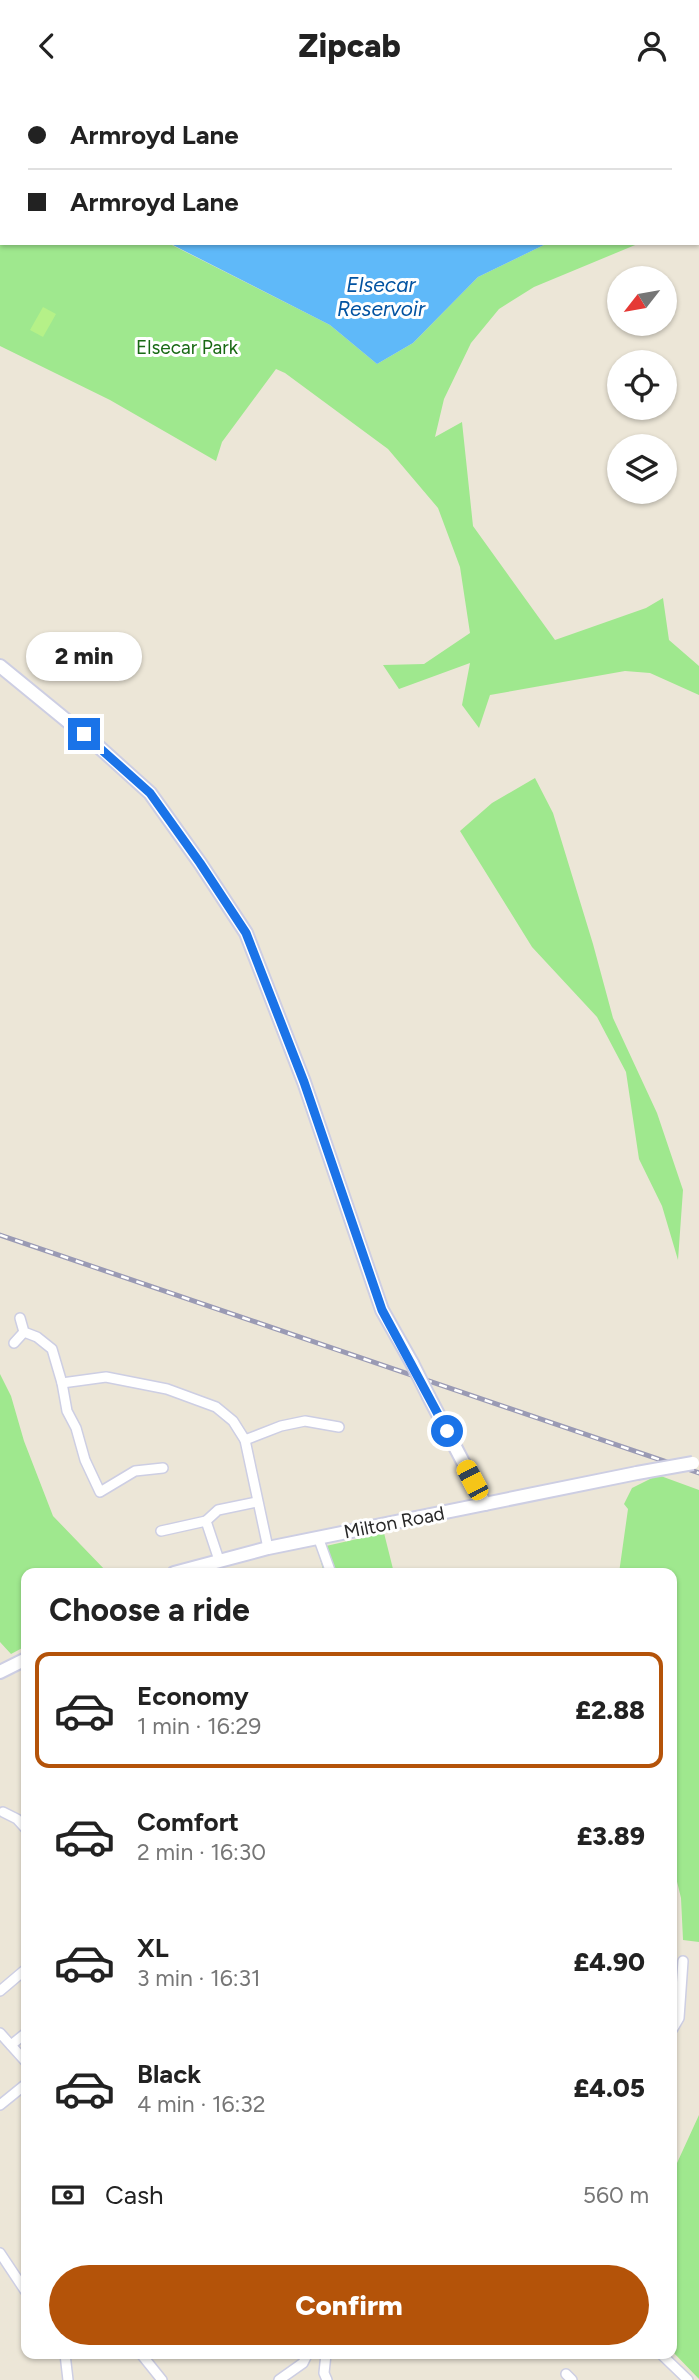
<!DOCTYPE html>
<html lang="en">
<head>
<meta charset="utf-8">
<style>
  :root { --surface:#fff; --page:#f2f2f2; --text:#222; --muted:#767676; --line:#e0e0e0; --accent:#b45309 }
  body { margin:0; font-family:Figtree,sans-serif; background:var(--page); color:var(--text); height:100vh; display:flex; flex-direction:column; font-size:26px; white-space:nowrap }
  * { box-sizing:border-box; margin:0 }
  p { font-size:23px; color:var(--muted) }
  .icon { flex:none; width:38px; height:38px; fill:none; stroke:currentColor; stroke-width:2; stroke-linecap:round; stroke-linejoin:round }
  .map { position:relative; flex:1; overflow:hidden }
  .panel { position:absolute; left:21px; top:1477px; width:656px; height:791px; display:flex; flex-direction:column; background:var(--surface); border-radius:14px; box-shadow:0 2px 5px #0004 }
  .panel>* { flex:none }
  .top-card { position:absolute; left:0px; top:0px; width:700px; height:154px; box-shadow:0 2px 5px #0004; display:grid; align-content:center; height:154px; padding:0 28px; background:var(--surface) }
  .needle { width:46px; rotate:239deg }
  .tools { position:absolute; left:607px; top:175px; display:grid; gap:14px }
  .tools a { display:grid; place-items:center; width:70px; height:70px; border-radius:50%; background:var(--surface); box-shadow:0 2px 5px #0004; font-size:35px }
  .end { position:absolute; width:32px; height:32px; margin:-16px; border:9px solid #1a73e8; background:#fff; box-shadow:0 0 0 4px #fff }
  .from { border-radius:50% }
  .bubble { position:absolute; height:49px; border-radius:24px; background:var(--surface); box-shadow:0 2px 5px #0004; font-size:23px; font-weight:800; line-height:49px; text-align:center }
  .car { position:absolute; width:21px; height:42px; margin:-21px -10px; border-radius:9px; box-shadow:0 0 5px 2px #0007; background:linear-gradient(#f5c518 24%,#345 0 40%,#f5c518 0 76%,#345 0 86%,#f5c518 0) }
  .top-card b { display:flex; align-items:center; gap:24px; height:66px; font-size:26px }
  .top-card b+b { border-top:2px solid var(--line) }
  .top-card i { width:18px; height:18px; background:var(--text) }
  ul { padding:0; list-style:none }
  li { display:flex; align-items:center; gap:21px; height:116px; margin:0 14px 10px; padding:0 14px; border:4px solid transparent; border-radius:14px }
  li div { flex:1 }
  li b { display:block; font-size:26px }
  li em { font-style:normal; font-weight:800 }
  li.active { border-color:var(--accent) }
  li>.icon { width:63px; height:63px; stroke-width:1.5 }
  h2 { padding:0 28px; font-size:32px; line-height:84px }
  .pay { display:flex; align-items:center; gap:18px; height:77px; padding:0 28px; font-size:26px }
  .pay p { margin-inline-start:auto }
  .action { display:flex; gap:14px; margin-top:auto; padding:14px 28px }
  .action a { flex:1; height:80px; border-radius:42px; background:var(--accent); color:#fff; font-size:28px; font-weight:800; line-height:80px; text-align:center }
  header { display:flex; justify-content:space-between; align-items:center; height:91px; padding:0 28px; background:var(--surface); font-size:32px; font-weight:800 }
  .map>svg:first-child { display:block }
  .green { fill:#9fe88e }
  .pitch { fill:#b5f188 }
  .water { fill:#5fb9f9 }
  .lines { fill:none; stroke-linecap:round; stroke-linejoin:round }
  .stream { stroke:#5fb9f9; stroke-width:2.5 }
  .street-casing { stroke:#cdcee3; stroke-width:12 }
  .secondary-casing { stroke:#cdcee3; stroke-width:16 }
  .street { stroke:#fff; stroke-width:9 }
  .secondary { stroke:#fff; stroke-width:12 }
  .rail-casing { stroke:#9a9ab4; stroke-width:5 }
  .rail { stroke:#fff; stroke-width:2.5; stroke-dasharray:8; stroke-linecap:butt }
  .secondary-bridge-casing { stroke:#cdcee3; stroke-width:16; stroke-linecap:butt }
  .secondary-bridge { stroke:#fff; stroke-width:12 }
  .route { stroke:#1a73e8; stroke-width:9 }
  .labels { text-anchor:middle; stroke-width:6; stroke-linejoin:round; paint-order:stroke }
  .park-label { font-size:19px; fill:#186913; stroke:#fff }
  .street-label { font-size:19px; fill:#282828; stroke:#fff }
  .water-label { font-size:21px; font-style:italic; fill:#0253a1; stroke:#fff }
</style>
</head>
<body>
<header><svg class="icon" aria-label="back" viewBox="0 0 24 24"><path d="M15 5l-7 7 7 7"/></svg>Zipcab<svg class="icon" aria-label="person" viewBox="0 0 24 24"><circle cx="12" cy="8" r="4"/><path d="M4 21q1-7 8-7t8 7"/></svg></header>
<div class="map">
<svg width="699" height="2289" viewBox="0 0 699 2289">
  <rect width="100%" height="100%" fill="#ece6d7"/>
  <g class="green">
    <polygon points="0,0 135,0 135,2 2,2 2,152 168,152 330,234 377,273 413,252 478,186 548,152 640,152 534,196 499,218 471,252 444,308 435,346 462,331 473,435 555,549 646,517 663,507 669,549 699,575 699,604 650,582 625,580 490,604 479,637 462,614 470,572 399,598 383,574 424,573 470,542 460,476 438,417 388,358 285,282 276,278 222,351 216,370 110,309 0,255"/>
    <polygon points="535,687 553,722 593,853 613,927 657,1022 683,1099 678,1169 662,1115 639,1068 626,981 597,926 532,856 460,740 492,712"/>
    <polygon points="0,1283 11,1305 24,1350 53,1425 107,1481 26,1482 26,1555 11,1563 0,1551"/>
    <polygon points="658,1384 699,1399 699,1851 683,1849 681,1807 672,1770 672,1482 619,1482 628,1418 624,1413 632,1397"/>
    <polygon points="384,1442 394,1482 324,1482 317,1457"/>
    <polygon points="699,2024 699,2288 672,2260 672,2077 677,2072"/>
  </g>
  <polygon class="pitch" points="43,216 56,223 43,246 30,239"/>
  <g class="water">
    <polygon points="136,0 661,0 663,2 136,2"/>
    <polygon points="169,152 548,152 478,186 413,252 377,273 330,234"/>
  </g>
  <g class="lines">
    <polyline class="stream" points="698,16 699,15"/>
    <defs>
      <g id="street">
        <polyline points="20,1227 24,1241 37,1246 52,1258 62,1292 67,1320 76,1337 85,1369 100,1401 135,1380 163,1377"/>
        <polyline points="14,1252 24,1241"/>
        <polyline points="62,1292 106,1286 167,1298 216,1316 233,1330 245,1349 268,1457"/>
        <polyline points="245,1349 281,1335 305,1330 339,1336"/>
        <polyline points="161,1440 206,1430"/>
        <polyline points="318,1446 331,1482"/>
        <polyline points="219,1469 206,1430 218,1419 257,1411"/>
        <polyline points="3,1721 17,1728 26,1738"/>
        <polyline points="0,1900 26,1878"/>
        <polyline points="672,1939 679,1927 683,1870"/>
        <polyline points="0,1942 26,1971"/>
        <polyline points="11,1954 26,1942"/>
        <polyline points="0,2014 26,1993"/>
        <polyline points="0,2162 26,2201"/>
        <polyline points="65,2263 68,2289"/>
        <polyline points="141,2263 162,2289"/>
        <polyline points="326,2263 324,2282 327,2289"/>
        <polyline points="661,2263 688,2289"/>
        <polyline points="566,2283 572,2289"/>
        <polyline points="279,2289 303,2272 306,2266"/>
      </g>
      <g id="secondary">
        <polyline points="0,575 99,656 150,702 200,772 246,842 304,991 382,1219 412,1272"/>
        <polyline points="429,1306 485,1413"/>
        <polyline points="174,1482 268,1457 637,1382"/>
        <polyline points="0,1581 26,1568"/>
      </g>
    </defs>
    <use href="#street" class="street-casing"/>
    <use href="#secondary" class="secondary-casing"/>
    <use href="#street" class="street"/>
    <use href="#secondary" class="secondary"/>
    <defs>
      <polyline id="rail" points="0,1144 699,1382"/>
    </defs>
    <use href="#rail" class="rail-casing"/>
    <use href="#rail" class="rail"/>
    <defs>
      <g id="secondary-bridge">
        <polyline points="412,1272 429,1306"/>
        <polyline points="637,1382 693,1372"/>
      </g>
    </defs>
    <use href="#secondary-bridge" class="secondary-bridge-casing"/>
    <use href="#secondary-bridge" class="secondary-bridge"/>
  </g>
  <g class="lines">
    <polyline class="route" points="84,643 150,702 200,772 246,842 304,991 382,1219 447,1340"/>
  </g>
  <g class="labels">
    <g class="park-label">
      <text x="187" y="263">Elsecar Park</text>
    </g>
    <g class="street-label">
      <text transform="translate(394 1431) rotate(-11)" y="7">Milton Road</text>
    </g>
    <g class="water-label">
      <text x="381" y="201">Elsecar<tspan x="381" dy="24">Reservoir</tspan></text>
    </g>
  </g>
</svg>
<div class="tools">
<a><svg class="needle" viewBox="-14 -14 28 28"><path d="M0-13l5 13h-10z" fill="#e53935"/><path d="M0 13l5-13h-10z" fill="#767676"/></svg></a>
<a><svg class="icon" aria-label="locate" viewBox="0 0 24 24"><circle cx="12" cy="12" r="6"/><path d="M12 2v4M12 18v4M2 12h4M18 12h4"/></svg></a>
<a><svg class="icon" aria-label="layers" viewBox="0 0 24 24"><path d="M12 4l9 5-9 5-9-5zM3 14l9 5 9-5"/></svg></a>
</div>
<i class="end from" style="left:447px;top:1340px"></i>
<i class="end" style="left:84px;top:643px"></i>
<div class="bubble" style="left:26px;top:541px;width:116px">2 min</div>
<i class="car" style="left:472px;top:1389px;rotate:332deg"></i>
<div class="top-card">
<b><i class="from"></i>Armroyd Lane</b>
<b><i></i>Armroyd Lane</b>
</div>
<section class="panel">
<h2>Choose a ride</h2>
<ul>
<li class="active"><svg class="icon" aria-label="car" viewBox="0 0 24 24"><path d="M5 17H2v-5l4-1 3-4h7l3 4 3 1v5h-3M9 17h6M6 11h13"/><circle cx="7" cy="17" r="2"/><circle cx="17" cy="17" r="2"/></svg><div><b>Economy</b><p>1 min · 16:29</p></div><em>£2.88</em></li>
<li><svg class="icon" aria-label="car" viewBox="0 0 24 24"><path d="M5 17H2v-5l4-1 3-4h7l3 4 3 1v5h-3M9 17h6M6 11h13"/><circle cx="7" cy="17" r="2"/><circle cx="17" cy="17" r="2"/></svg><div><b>Comfort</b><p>2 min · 16:30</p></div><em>£3.89</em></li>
<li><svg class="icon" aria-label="car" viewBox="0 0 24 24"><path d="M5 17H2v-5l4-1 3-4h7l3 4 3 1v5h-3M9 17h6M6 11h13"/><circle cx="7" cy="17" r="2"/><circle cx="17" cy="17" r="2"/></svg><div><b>XL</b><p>3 min · 16:31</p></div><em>£4.90</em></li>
<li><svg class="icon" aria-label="car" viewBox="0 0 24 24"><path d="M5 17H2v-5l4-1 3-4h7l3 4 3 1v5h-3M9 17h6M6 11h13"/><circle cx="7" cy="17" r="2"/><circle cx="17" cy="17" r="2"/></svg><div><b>Black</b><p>4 min · 16:32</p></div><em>£4.05</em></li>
</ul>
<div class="pay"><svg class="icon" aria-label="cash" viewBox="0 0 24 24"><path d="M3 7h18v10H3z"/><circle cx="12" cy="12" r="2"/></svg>Cash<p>560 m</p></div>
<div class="action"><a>Confirm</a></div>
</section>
</div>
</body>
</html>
